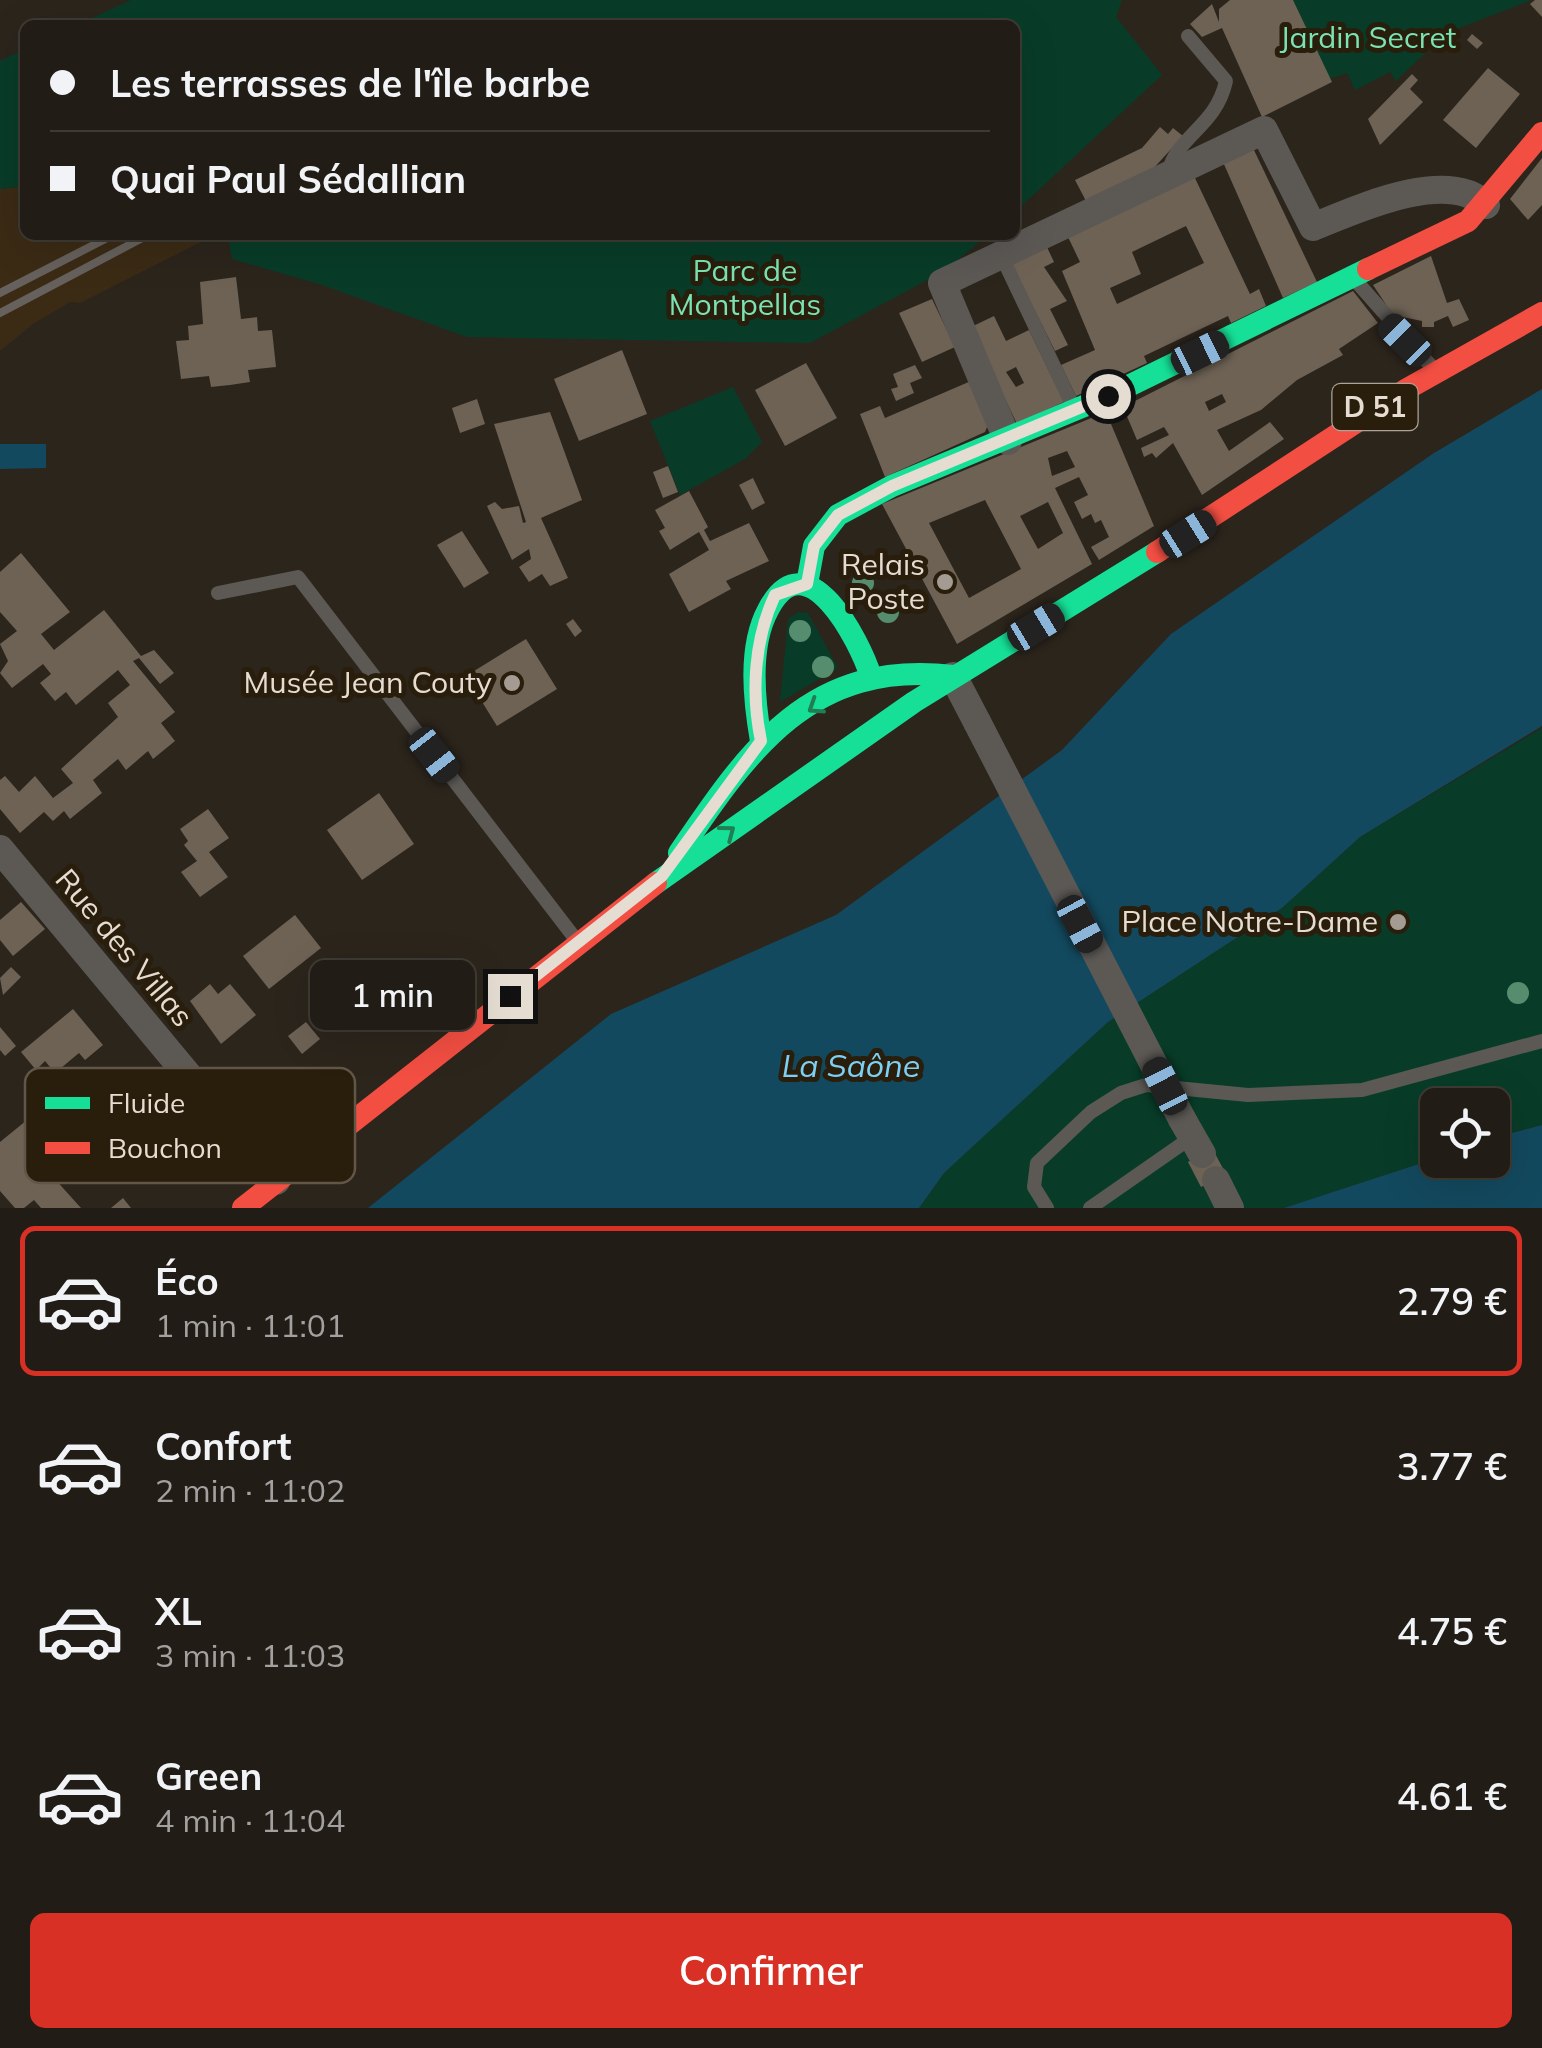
<!DOCTYPE html>
<html lang="fr">
<head>
<meta charset="utf-8">
<style>
  :root { --surface:#211c15; --page:#29251e; --text:#f1f3f6; --muted:#a2a1a0; --line:#3e3a34; --accent:#d93025 }
  body { margin:0; font-family:Mulish,sans-serif; background:var(--page); color:var(--text); height:100vh; display:flex; flex-direction:column; font-size:38px; white-space:nowrap }
  * { box-sizing:border-box; margin:0 }
  p { font-size:32px; color:var(--muted) }
  .icon { flex:none; width:55px; height:55px; fill:none; stroke:currentColor; stroke-width:2; stroke-linecap:round; stroke-linejoin:round }
  .map { position:relative; height:1208px; overflow:hidden }
  .details { display:flex; flex-direction:column; background:var(--surface); flex:1 }
  .details>* { flex:none }
  .banner { position:absolute; left:20px; top:20px; width:1000px; height:220px; border-radius:15px; box-shadow:0 10px 40px #0002,0 0 0 2px var(--line); display:grid; align-content:center; height:220px; padding:0 30px; background:var(--surface) }
  .buttons { position:absolute; left:1420px; top:1088px; display:grid; gap:20px }
  .buttons a { display:grid; place-items:center; width:90px; height:90px; border-radius:15px; background:var(--surface); box-shadow:0 10px 40px #0002,0 0 0 2px var(--line); font-size:50px }
  .end { position:absolute; width:45px; height:45px; margin:-22px; border:12px solid #e5dcd2; background:#111; box-shadow:0 0 0 5px #111 }
  .from { border-radius:50% }
  .bubble { position:absolute; height:70px; border-radius:15px; background:var(--surface); box-shadow:0 10px 40px #0002,0 0 0 2px var(--line); font-size:32px; font-weight:600; line-height:70px; text-align:center }
  .car { position:absolute; width:30px; height:60px; margin:-30px -15px; border-radius:12px; box-shadow:0 0 8px 2px #0007; background:linear-gradient(#222 24%,#8ab4d8 0 40%,#222 0 76%,#8ab4d8 0 86%,#222 0) }
  .banner b { display:flex; align-items:center; gap:35px; height:95px; font-size:38px }
  .banner b+b { border-top:2px solid var(--line) }
  .banner i { width:25px; height:25px; background:var(--text) }
  ul { padding:18px 0 0; list-style:none }
  li { display:flex; align-items:center; gap:30px; height:150px; margin:0 20px 15px; padding:0 10px; border:5px solid transparent; border-radius:15px }
  li div { flex:1 }
  li b { display:block; font-size:38px }
  li em { font-style:normal; font-weight:600 }
  li.selected { border-color:var(--accent) }
  li>.icon { width:90px; height:90px; stroke-width:1.5 }
  .button { display:flex; gap:20px; margin-top:auto; padding:20px 30px }
  .button a { flex:1; height:115px; border-radius:15px; background:var(--accent); color:#fff; font-size:40px; font-weight:600; line-height:115px; text-align:center }
  .map>svg:first-child { display:block }
  .built { fill:#3b2b15 }
  .green { fill:#083c28 }
  .water { fill:#13495e }
  .building { fill:#6d6254; fill-rule:evenodd }
  .lines { fill:none; stroke-linecap:round; stroke-linejoin:round }
  .lane { stroke:#5c5955; stroke-width:14 }
  .street { stroke:#5c5955; stroke-width:28 }
  .fast { stroke:#16e098; stroke-width:22 }
  .jam { stroke:#f24e42; stroke-width:22 }
  .rail { stroke:#66615d; stroke-width:8 }
  .street-bridge { stroke:#5c5955; stroke-width:28 }
  .tree { fill:#578d6f }
  .oneway { stroke:#207e52 }
  .route { stroke:#e5dcd2; stroke-width:12 }
  .poi-dot { fill:#a49c92; stroke:#291d0b; stroke-width:4 }
  .labels { text-anchor:middle; stroke-width:10; stroke-linejoin:round; paint-order:stroke }
  .shield { fill:#291d0b; stroke:#ada396; stroke-width:2.5 }
  .shield-label { font-size:28px; font-weight:bold; fill:#e5dcd2 }
  .park-label { font-size:30px; fill:#7be2b3; stroke:#291d0b }
  .poi-label { font-size:30px; fill:#e5dcd2; stroke:#291d0b; text-anchor:end }
  .street-label { font-size:30px; fill:#e5dcd2; stroke:#291d0b }
  .water-label { font-size:32px; font-style:italic; fill:#7dcff4; stroke:#291d0b }
  .key { fill:#291d0b; stroke:#615647; stroke-width:2.5 }
  .key-label { font-size:28px; fill:#e5dcd2 }
</style>
</head>
<body>
<div class="map">
<svg width="1542" height="1208" viewBox="0 0 1542 1208">
  <rect width="100%" height="100%" fill="#2c251c"/>
  <polygon class="built" points="25,186 25,235 215,235 80,303 70,302 33,324 0,351 0,189"/>
  <g class="green">
    <polygon points="131,0 1122,0 1116,17 1162,75 1015,212 1015,25 77,25"/>
    <polygon points="1293,0 1532,0 1446,33 1396,81 1390,72 1355,90 1347,73 1330,79"/>
    <polygon points="25,49 25,186 0,189 0,61"/>
    <polygon points="228,235 988,235 944,271 810,343 467,337 322,285 232,259"/>
    <polygon points="733,387 762,442 745,459 680,495 650,421"/>
    <polygon points="798,612 808,613 838,668 780,702 788,619"/>
    <polygon points="1542,728 1542,1125 1493,1138 1492,1105 1438,1105 1437,1158 1284,1208 919,1208 944,1173 1108,1022 1282,908 1360,837"/>
  </g>
  <g class="water">
    <polygon points="1542,389 1542,726 1360,837 1282,908 1108,1022 944,1173 919,1208 368,1208 611,1014 836,915 1062,750 1171,634 1434,453"/>
    <polygon points="0,444 46,444 46,468 0,469"/>
    <polygon points="1542,1125 1542,1208 1284,1208 1437,1158 1492,1160 1493,1138"/>
  </g>
  <g class="building">
    <polygon points="1230,0 1293,0 1332,82 1262,117 1222,28 1202,37 1190,24 1212,4 1219,22 1219,9"/>
    <polygon points="1535,0 1542,0 1542,17 1530,4"/>
    <polygon points="1472,34 1483,43 1477,49 1467,40"/>
    <polygon points="1488,68 1520,94 1476,148 1443,120"/>
    <polygon points="1412,74 1418,80 1410,89 1423,102 1380,145 1368,119"/>
    <polygon points="1160,127 1168,134 1173,128 1183,136 1152,170 1086,201 1075,180 1142,148"/>
    <polygon points="1253,148 1317,282 1283,298 1223,162"/>
    <polygon points="1542,158 1542,205 1528,220 1510,199"/>
    <path d="M1194 176 1250 294 1259 289 1266 306 1231 323 1228 316 1144 356 1147 363 1076 396 1061 365 1095 350 1062 271 1080 262 1067 235ZM1186 226 1204 263 1117 304 1110 288 1141 274 1132 252Z"/>
    <polygon points="1046,245 1054,262 1044,267 1067,301 1050,309 1068,345 1055,351 1010,261"/>
    <polygon points="1431,256 1447,303 1459,299 1469,320 1453,327 1448,316 1434,322 1434,327 1422,327 1422,321 1393,315 1373,285"/>
    <polygon points="236,277 241,319 257,317 258,331 272,330 276,367 248,370 250,382 230,385 211,387 209,376 181,379 176,341 189,340 188,326 203,324 200,282"/>
    <path d="M1353 291 1378 323 1339 349 1343 355 1297 380 1261 410 1217 430 1229 451 1270 422 1284 439 1202 495 1173 443 1156 458 1152 453 1144 457 1141 448 1169 435 1164 427 1137 440 1123 407ZM1222 394 1226 402 1209 411 1205 402Z"/>
    <polygon points="932,299 955,347 922,362 899,313"/>
    <path d="M994 316 1006 341 1029 330 1064 402 1017 424 971 327ZM1016 367 1024 383 1016 387 1006 372Z"/>
    <polygon points="622,350 647,414 579,441 554,379"/>
    <polygon points="806,363 837,418 785,446 755,390"/>
    <polygon points="915,365 922,378 910,383 914,393 896,401 891,389 898,387 893,374"/>
    <polygon points="971,381 990,420 985,432 885,477 860,414 880,406 885,418"/>
    <polygon points="477,399 485,424 460,433 452,408"/>
    <polygon points="550,412 582,500 541,518 568,578 550,586 542,574 529,582 519,567 531,559 529,549 512,560 487,506 495,502 502,509 519,506 523,523 526,522 494,424"/>
    <path d="M1106 412 1154 526 1099 560 1091 547 1109 537 1101 520 1095 523 1091 514 1082 519 1074 502 1088 495 1079 477 1055 488 1092 564 957 644 882 504ZM1067 451 1075 467 1052 476 1048 458ZM985 500 1021 569 969 598 929 523ZM1048 502 1063 533 1038 549 1020 516Z"/>
    <polygon points="668,466 678,492 663,498 653,472"/>
    <polygon points="753,478 765,503 752,510 739,485"/>
    <polygon points="689,491 708,527 704,530 710,541 749,523 769,561 726,581 731,589 689,612 669,574 709,550 699,532 670,550 659,531 665,528 655,510"/>
    <polygon points="462,531 489,573 464,588 437,545"/>
    <polygon points="21,553 70,612 41,634 54,650 104,610 141,656 154,650 167,665 174,673 160,684 139,658 133,661 175,712 161,723 175,741 153,759 148,751 126,770 118,759 93,780 102,793 70,819 64,811 53,821 44,812 20,833 0,809 0,780 5,776 19,792 35,776 53,798 73,783 61,769 118,717 108,703 130,685 118,670 76,705 66,692 55,701 40,683 51,674 43,664 12,688 0,673 8,661 0,644 17,631 0,612 0,572"/>
    <polygon points="573,619 582,631 575,637 566,624"/>
    <polygon points="526,639 557,689 497,726 466,676"/>
    <polygon points="379,793 414,844 362,880 327,830"/>
    <polygon points="208,809 229,838 209,852 228,877 200,897 181,872 197,861 184,845 188,841 180,829"/>
    <polygon points="21,902 45,929 13,956 0,940 0,920"/>
    <polygon points="295,915 321,948 269,989 243,956"/>
    <polygon points="11,967 21,977 3,995 0,978"/>
    <polygon points="210,984 218,994 230,984 256,1015 221,1044 190,1001"/>
    <polygon points="73,1009 103,1045 85,1060 79,1053 55,1073 45,1061 36,1070 21,1052"/>
    <polygon points="306,1022 320,1039 302,1054 288,1036"/>
    <polygon points="0,1027 16,1046 5,1056 0,1050"/>
    <polygon points="38,1111 51,1126 58,1120 68,1132 36,1158 81,1208 41,1208 34,1200 24,1208 15,1208 0,1191 0,1142"/>
    <polygon points="1212,1148 1226,1174 1201,1187 1188,1162"/>
    <polygon points="123,1198 131,1208 111,1208"/>
  </g>
  <g class="lines">
    <g class="lane">
      <path d="M1168 173C1177 135 1216 127 1226 81L1188 36"/>
      <polyline points="1001,255 1074,408"/>
      <polyline points="1356,281 1431,366"/>
      <polyline points="218,593 298,577 574,937"/>
      <polyline points="1047,1208 1034,1187 1037,1163 1091,1112 1121,1093 1146,1085 1248,1095 1362,1090 1542,1041"/>
      <polyline points="1090,1208 1192,1137"/>
    </g>
    <g class="street">
      <path d="M1008 441 942 283 1264 130 1313 227C1355 210 1447 167 1486 205"/>
      <polyline points="953,676 977,722"/>
      <polyline points="0,849 276,1181"/>
      <polyline points="1182,1119 1202,1154"/>
      <polyline points="1216,1180 1230,1208"/>
    </g>
    <g class="fast">
      <polyline points="807,584 814,546 838,515 892,486 1108,396 1368,269"/>
      <path d="M761 741C754 701 748 647 768 610 806 536 860 641 871 677"/>
      <path d="M679 853C749 749 811 659 953 676"/>
      <polyline points="656,883 914,702 1157,552"/>
    </g>
    <g class="jam">
      <polyline points="1368,269 1468,221 1542,133"/>
      <polyline points="1157,552 1407,389 1542,313"/>
      <polyline points="243,1208 656,883"/>
    </g>
    <g class="rail">
      <polyline points="0,293 113,235"/>
      <polyline points="0,313 148,235"/>
    </g>
    <polyline class="street-bridge" points="977,722 1182,1119"/>
  </g>
  <g class="tree">
    <circle cx="863" cy="583" r="11"/>
    <circle cx="888" cy="612" r="11"/>
    <circle cx="800" cy="631" r="11"/>
    <circle cx="823" cy="667" r="11"/>
    <circle cx="1518" cy="993" r="11"/>
  </g>
  <defs><path id="oneway-chevron" d="M-2-3.5L2.5 0L-2 3.5" fill="none" stroke-width="1.6" stroke-linecap="round" stroke-linejoin="round" transform="scale(2.5)"/></defs>
  <g class="oneway">
    <use href="#oneway-chevron" transform="translate(815 707) rotate(147)"/>
    <use href="#oneway-chevron" transform="translate(728 832) rotate(-37)"/>
  </g>
  <g class="lines">
    <path class="route" d="M510 996 662 876 761 741C751 693 754 640 775 595L807 584 814 546 838 515 892 486 1108 396"/>
  </g>
  <g class="poi-dot">
    <circle cx="945" cy="582" r="10"/>
    <circle cx="512" cy="683" r="10"/>
    <circle cx="1398" cy="922" r="10"/>
  </g>
  <g class="labels">
    <rect class="shield" x="1332.5" y="384" width="85" height="46" rx="8"/>
    <g class="shield-label">
      <text x="1375" y="417">D 51</text>
    </g>
    <g class="park-label">
      <text x="1368" y="48">Jardin Secret</text>
      <text x="745" y="281">Parc de<tspan x="745" dy="34">Montpellas</tspan></text>
    </g>
    <g class="poi-label">
      <text x="925" y="575">Relais<tspan x="925" dy="34">Poste</tspan></text>
      <text x="492" y="693">Musée Jean Couty</text>
      <text x="1378" y="932">Place Notre-Dame</text>
    </g>
    <g class="street-label">
      <text transform="translate(124 948) rotate(50)" y="10">Rue des Villas</text>
    </g>
    <g class="water-label">
      <text x="851" y="1077">La Saône</text>
    </g>
  </g>
  <rect x="25" y="1068" width="330" height="115" rx="15" class="key"/>
  <rect x="45" y="1097" width="45" height="12" fill="#16e098"/>
  <rect x="45" y="1142" width="45" height="12" fill="#f24e42"/>
  <g class="key-label">
    <text x="108" y="1113">Fluide</text>
    <text x="108" y="1158">Bouchon</text>
  </g>
</svg>
<div class="buttons">
<a><svg class="icon" aria-label="locate" viewBox="0 0 24 24"><circle cx="12" cy="12" r="6"/><path d="M12 2v4M12 18v4M2 12h4M18 12h4"/></svg></a>
</div>
<i class="end from" style="left:1108px;top:396px"></i>
<i class="end" style="left:510px;top:996px"></i>
<div class="bubble" style="left:310px;top:960px;width:165px">1 min</div>
<i class="car" style="left:1405px;top:340px;rotate:315deg"></i>
<i class="car" style="left:1200px;top:353px;rotate:64deg"></i>
<i class="car" style="left:1188px;top:534px;rotate:58deg"></i>
<i class="car" style="left:1036px;top:627px;rotate:59deg"></i>
<i class="car" style="left:434px;top:755px;rotate:142deg"></i>
<i class="car" style="left:1080px;top:924px;rotate:152deg"></i>
<i class="car" style="left:1165px;top:1086px;rotate:333deg"></i>
<div class="banner">
<b><i class="from"></i>Les terrasses de l'île barbe</b>
<b><i></i>Quai Paul Sédallian</b>
</div>
</div>
<section class="details">
<ul>
<li class="selected"><svg class="icon" aria-label="car" viewBox="0 0 24 24"><path d="M5 17H2v-5l4-1 3-4h7l3 4 3 1v5h-3M9 17h6M6 11h13"/><circle cx="7" cy="17" r="2"/><circle cx="17" cy="17" r="2"/></svg><div><b>Éco</b><p>1 min · 11:01</p></div><em>2.79 €</em></li>
<li><svg class="icon" aria-label="car" viewBox="0 0 24 24"><path d="M5 17H2v-5l4-1 3-4h7l3 4 3 1v5h-3M9 17h6M6 11h13"/><circle cx="7" cy="17" r="2"/><circle cx="17" cy="17" r="2"/></svg><div><b>Confort</b><p>2 min · 11:02</p></div><em>3.77 €</em></li>
<li><svg class="icon" aria-label="car" viewBox="0 0 24 24"><path d="M5 17H2v-5l4-1 3-4h7l3 4 3 1v5h-3M9 17h6M6 11h13"/><circle cx="7" cy="17" r="2"/><circle cx="17" cy="17" r="2"/></svg><div><b>XL</b><p>3 min · 11:03</p></div><em>4.75 €</em></li>
<li><svg class="icon" aria-label="car" viewBox="0 0 24 24"><path d="M5 17H2v-5l4-1 3-4h7l3 4 3 1v5h-3M9 17h6M6 11h13"/><circle cx="7" cy="17" r="2"/><circle cx="17" cy="17" r="2"/></svg><div><b>Green</b><p>4 min · 11:04</p></div><em>4.61 €</em></li>
</ul>
<div class="button"><a>Confirmer</a></div>
</section>
</body>
</html>
